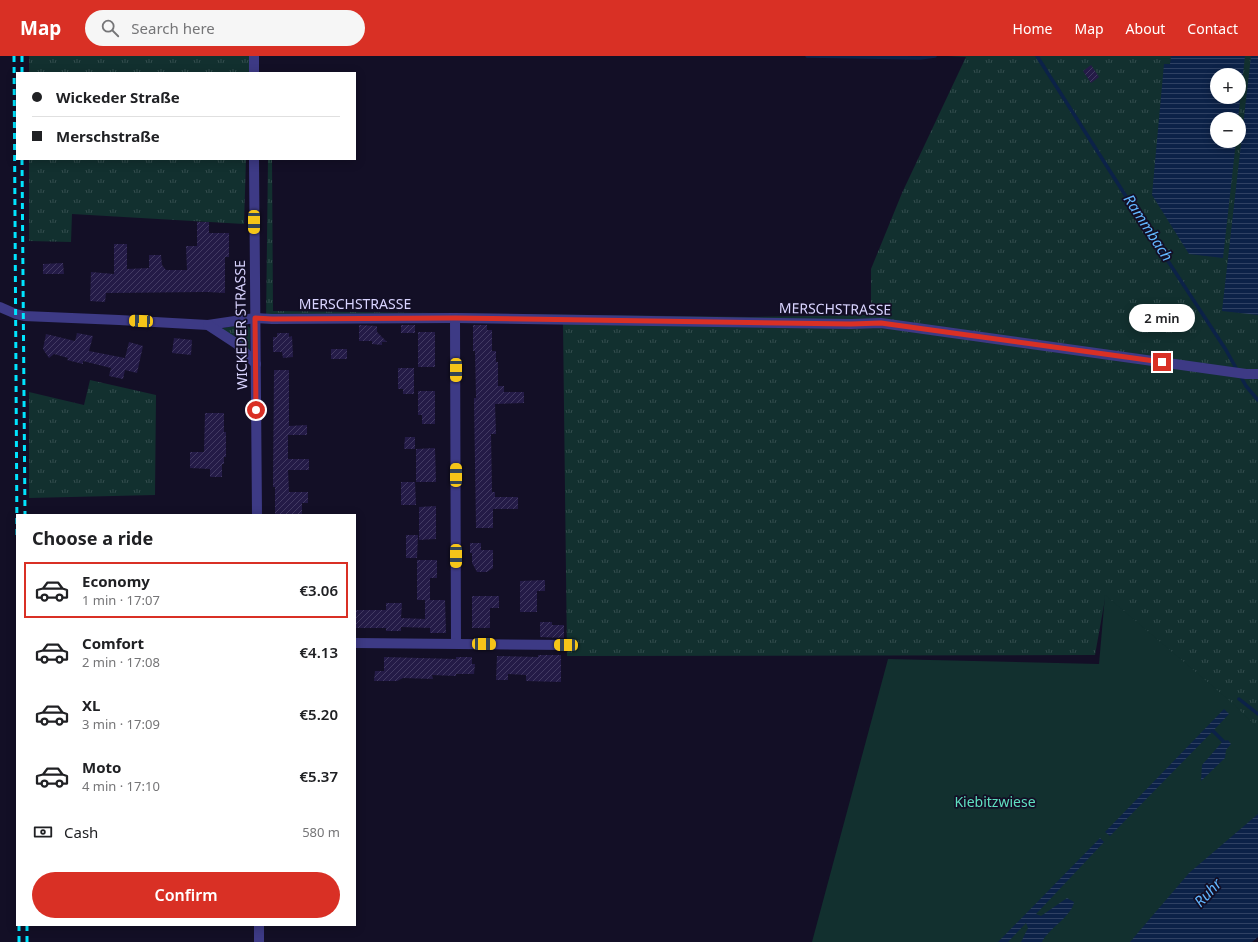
<!DOCTYPE html>
<html lang="en">
<head>
<meta charset="utf-8">
<style>
  :root { --surface:#fff; --page:#f6f6f6; --text:#202124; --muted:#757577; --line:#e0e0e0; --accent:#d93025 }
  body { margin:0; font-family:"Noto Sans",sans-serif; background:var(--page); color:var(--text); height:100vh; display:flex; flex-direction:column; font-size:15px; white-space:nowrap }
  * { box-sizing:border-box; margin:0 }
  p { font-size:13px; color:var(--muted) }
  .icon { flex:none; width:22px; height:22px; fill:none; stroke:currentColor; stroke-width:2; stroke-linecap:round; stroke-linejoin:round }
  .map { position:relative; flex:1; overflow:hidden }
  .side { position:absolute; left:16px; top:458px; width:340px; height:412px; display:flex; flex-direction:column; background:var(--surface); border-radius:0px; box-shadow:0 2px 10px #0003 }
  .side>* { flex:none }
  .guide { position:absolute; left:16px; top:16px; width:340px; height:88px; border-radius:0px; box-shadow:0 2px 10px #0003; display:grid; align-content:center; height:88px; padding:0 16px; background:var(--surface) }
  .tools { position:absolute; left:1210px; top:12px; display:grid; gap:8px }
  .tools a { display:grid; place-items:center; width:36px; height:36px; border-radius:50%; background:var(--surface); box-shadow:0 2px 10px #0003; font-size:20px }
  .end { position:absolute; width:18px; height:18px; margin:-9px; border:5px solid #d93025; background:#fff; box-shadow:0 0 0 2px #fff }
  .from { border-radius:50% }
  .bubble { position:absolute; height:28px; border-radius:14px; background:var(--surface); box-shadow:0 2px 10px #0003; font-size:13px; font-weight:600; line-height:28px; text-align:center }
  .car { position:absolute; width:12px; height:24px; margin:-12px -6px; border-radius:5px; box-shadow:0 0 3px 1px #0007; background:linear-gradient(#f5c518 24%,#345 0 40%,#f5c518 0 76%,#345 0 86%,#f5c518 0) }
  .guide b { display:flex; align-items:center; gap:14px; height:38px; font-size:15px }
  .guide b+b { border-top:1px solid var(--line) }
  .guide i { width:10px; height:10px; background:var(--text) }
  ul { padding:0; list-style:none }
  li { display:flex; align-items:center; gap:12px; height:56px; margin:0 8px 6px; padding:0 8px; border:2px solid transparent; border-radius:0px }
  li div { flex:1 }
  li b { display:block; font-size:15px }
  li em { font-style:normal; font-weight:600 }
  li.on { border-color:var(--accent) }
  li>.icon { width:36px; height:36px; stroke-width:1.5 }
  h2 { padding:0 16px; font-size:18px; line-height:48px }
  .pay { display:flex; align-items:center; gap:10px; height:44px; padding:0 16px; font-size:15px }
  .pay p { margin-inline-start:auto }
  .button { display:flex; gap:8px; margin-top:auto; padding:8px 16px }
  .button a { flex:1; height:46px; border-radius:24px; background:var(--accent); color:#fff; font-size:16px; font-weight:600; line-height:46px; text-align:center }
  header { display:flex; align-items:center; gap:24px; box-sizing:border-box; height:56px; padding:0 20px; background:var(--accent); color:#fff }
  header strong { font-size:19px }
  nav { display:flex; gap:22px; margin-inline-start:auto; font-size:14px }
  .search { width:280px; height:36px; background:var(--page); display:flex; align-items:center; gap:10px; box-sizing:border-box; padding:0 14px; border-radius:22px; color:var(--muted); font-size:15px }
  .map>svg:first-child { display:block }
  .grass { fill:url(#grass-tufts); fill-rule:evenodd }
  .park { fill:#12302f }
  .water { fill:url(#water-rules); fill-rule:evenodd }
  .lines { fill:none; stroke-linecap:round; stroke-linejoin:round }
  .stream { stroke:#0c2248; stroke-width:3.5 }
  .building { fill:url(#building-hatch) }
  .street { stroke:#3d3a85; stroke-width:10 }
  .rail { stroke:#00e5ff; stroke-width:3; stroke-dasharray:6 5; stroke-linecap:butt }
  .route { stroke:#d93025; stroke-width:5 }
  .labels { text-anchor:middle; stroke-width:3.5; stroke-linejoin:round; paint-order:stroke }
  .street-label { font-size:14px; fill:#d9d4ff; stroke:#130f26 }
  .park-label { font-size:14px; fill:#5fe0c0; stroke:#130f26 }
  .water-label { font-size:15px; font-style:italic; fill:#62b6ff; stroke:#130f26 }
</style>
</head>
<body>
<header>
<strong>Map</strong>
<div class="search"><svg class="icon" aria-label="search" viewBox="0 0 24 24"><circle cx="10" cy="10" r="6"/><path d="M15 15l6 6"/></svg>Search here</div>
<nav><a>Home</a><a>Map</a><a>About</a><a>Contact</a></nav>
</header>
<div class="map">
<svg width="1258" height="886" viewBox="0 0 1258 886">
  <defs>
    <pattern id="grass-tufts" width="24" height="20" patternUnits="userSpaceOnUse"><rect width="24" height="20" fill="#12302f"/><path d="M3 7l-1-3M5 7V3M7 7l1-3M15 17l-1-3M17 17v-4M19 17l1-3" fill="none" stroke="#344d4e"/></pattern>
    <pattern id="water-rules" width="6" height="5" patternUnits="userSpaceOnUse"><rect width="6" height="5" fill="#0c2248"/><path d="M0 2.5h6" fill="none" stroke="#2f4163"/></pattern>
    <pattern id="building-hatch" width="6" height="6" patternUnits="userSpaceOnUse"><rect width="6" height="6" fill="#241b47"/><path d="M-1 1l2-2M0 6l6-6M5 7l2-2" fill="none" stroke="#433b63"/></pattern>
  </defs>
  <rect width="100%" height="100%" fill="#130f26"/>
  <g class="grass">
    <polygon points="29,0 250,0 249,17 29,17"/>
    <path d="M948 0H1258V758L1214 640 1105 543 1095 599 567 600 563 267H266L268 103H272L273 255 751 261 871 259V213L902 137 966 1ZM1217 19H1239V41H1217ZM1217 63H1239V85H1217Z"/>
    <polygon points="29,103 246,103 244,168 72,158 71,186 29,185"/>
    <polygon points="246,268 250,272 250,296 222,274 223,272"/>
    <polygon points="90,324 156,339 155,439 29,442 29,336 84,349"/>
  </g>
  <polygon class="park" points="1105,539 1230,645 1258,672 1258,815 1184,886 812,886 888,603 1099,608"/>
  <g class="water">
    <path d="M1171 0H1245L1238 63H1217V85H1236L1223 202 1189 198 1152 139 1164 8H1170ZM1217 19H1239V41H1217Z"/>
    <polygon points="1251,0 1258,0 1258,259 1222,255"/>
    <polygon points="1224,653 1229,658 1213,675 1110,780 1105,776"/>
    <polygon points="1228,684 1231,688 1226,694 1225,702 1201,725 1202,709 1223,685"/>
    <polygon points="1258,758 1258,881 1252,886 1130,886 1189,817"/>
    <path d="M1100 782 1104 786 1036 858 1041 860 1067 842 1074 846C1072 860 1048 873 1042 886H1021L1028 872 1026 867 1008 886H998Z"/>
  </g>
  <g class="lines">
    <g class="stream">
      <polyline points="807,0 920,2 935,0"/>
      <polyline points="1037,0 1134,153 1226,294 1246,330 1258,344"/>
      <polyline points="1239,643 1258,658"/>
      <polyline points="1213,675 1223,685"/>
    </g>
  </g>
  <g class="building">
    <polygon points="1091,9 1099,21 1091,27 1083,15"/>
    <polygon points="197,166 209,166 209,177 229,177 229,201 225,201 225,237 207,236 106,237 105,246 90,245 91,216 114,218 114,188 127,188 127,213 149,212 149,199 161,199 162,209 166,214 187,214 186,190 197,190"/>
    <polygon points="63,207 64,218 43,218 43,208"/>
    <polygon points="359,269 377,270 377,276 387,286 382,286 382,289 372,288 372,285 359,285"/>
    <rect x="401" y="269" width="14" height="8"/>
    <polygon points="473,269 487,269 487,274 492,274 492,295 496,295 496,306 498,306 498,330 504,330 504,336 524,336 524,347 495,348 496,378 491,378 492,436 495,436 495,441 518,441 518,453 493,453 493,472 476,472 474,342 476,342 475,295 473,295"/>
    <rect x="418" y="276" width="17" height="35"/>
    <polygon points="77,277 93,280 89,295 125,302 129,286 143,290 137,317 125,314 123,323 109,320 111,312 83,305 83,308 67,304 68,302 54,298 49,302 43,293 46,278 75,285"/>
    <polygon points="277,277 289,277 289,281 292,280 293,301 283,302 282,296 273,296 273,281 277,281"/>
    <polygon points="174,282 192,284 191,299 172,297"/>
    <rect x="331" y="293" width="16" height="10"/>
    <polygon points="398,312 414,312 414,338 403,338 403,333 398,333"/>
    <polygon points="274,314 289,314 289,370 307,369 307,379 288,379 288,403 309,403 309,414 288,414 289,436 308,436 308,447 302,447 302,459 275,459 275,431 273,431"/>
    <polygon points="418,335 435,335 435,368 422,368 422,359 418,359"/>
    <polygon points="205,357 224,357 224,376 226,376 226,401 224,401 224,408 222,408 222,421 210,421 210,413 190,412 190,396 204,396"/>
    <polygon points="405,381 415,381 415,393 404,393"/>
    <polygon points="435,392 436,426 416,426 416,393"/>
    <polygon points="401,426 415,426 416,449 401,449"/>
    <polygon points="436,450 436,483 419,484 419,451"/>
    <polygon points="406,479 418,479 417,502 406,502"/>
    <polygon points="470,487 481,487 481,494 493,494 493,512 487,516 477,516 472,507 472,497 470,497"/>
    <polygon points="417,504 437,504 437,522 430,522 430,544 445,544 446,577 430,577 430,572 401,571 401,575 386,575 386,572 355,572 355,554 386,554 386,547 402,547 401,562 425,563 425,544 427,544 417,544"/>
    <polygon points="545,524 545,535 537,535 537,556 520,556 520,525"/>
    <polygon points="472,540 499,540 499,552 490,552 490,572 472,572"/>
    <polygon points="540,566 552,566 552,569 564,569 564,582 540,581"/>
    <polygon points="538,599 561,599 561,626 526,625 526,619 508,618 508,624 496,624 497,600 538,601"/>
    <polygon points="384,601 456,603 456,601 472,601 472,608 475,608 474,618 456,618 456,620 432,619 433,623 403,622 397,625 374,625 375,615 384,615"/>
  </g>
  <g class="lines">
    <g class="street">
      <polyline points="254,0 254,17"/>
      <polyline points="254,103 257,459"/>
      <polyline points="0,251 16,258 24,260 119,264 208,269 255,262 272,263 455,262 851,268 881,267 1246,318 1258,318"/>
      <polyline points="455,262 456,587"/>
      <polyline points="208,269 237,288 256,308"/>
      <polyline points="355,587 566,589"/>
      <polyline points="259,869 259,886"/>
    </g>
    <g class="rail">
      <polyline points="14,0 17,480"/>
      <polyline points="22,0 22,17"/>
      <polyline points="22,103 25,459"/>
      <polyline points="19,869 19,886"/>
      <polyline points="27,869 27,886"/>
    </g>
  </g>
  <g class="lines">
    <polyline class="route" points="256,354 255,262 272,263 455,262 851,268 881,267 1162,306"/>
  </g>
  <g class="labels">
    <g class="street-label">
      <text x="355" y="253">MERSCHSTRASSE</text>
      <text transform="translate(835 253) rotate(1)" y="5">MERSCHSTRASSE</text>
      <text transform="translate(241 269) rotate(-91)" y="5">WICKEDER STRASSE</text>
    </g>
    <g class="park-label">
      <text x="995" y="751">Kiebitzwiese</text>
    </g>
    <g class="water-label">
      <text transform="translate(1148 172) rotate(57)" y="5">Rammbach</text>
      <text transform="translate(1208 837) rotate(-47)" y="5">Ruhr</text>
    </g>
  </g>
</svg>
<div class="tools">
<a>+</a>
<a>−</a>
</div>
<i class="end from" style="left:256px;top:354px"></i>
<i class="end" style="left:1162px;top:306px"></i>
<div class="bubble" style="left:1129px;top:248px;width:66px">2 min</div>
<i class="car" style="left:254px;top:166px;rotate:180deg"></i>
<i class="car" style="left:141px;top:265px;rotate:273deg"></i>
<i class="car" style="left:456px;top:314px;rotate:180deg"></i>
<i class="car" style="left:456px;top:419px;rotate:0deg"></i>
<i class="car" style="left:456px;top:500px;rotate:180deg"></i>
<i class="car" style="left:484px;top:588px;rotate:91deg"></i>
<i class="car" style="left:566px;top:589px;rotate:271deg"></i>
<div class="guide">
<b><i class="from"></i>Wickeder Straße</b>
<b><i></i>Merschstraße</b>
</div>
<section class="side">
<h2>Choose a ride</h2>
<ul>
<li class="on"><svg class="icon" aria-label="car" viewBox="0 0 24 24"><path d="M5 17H2v-5l4-1 3-4h7l3 4 3 1v5h-3M9 17h6M6 11h13"/><circle cx="7" cy="17" r="2"/><circle cx="17" cy="17" r="2"/></svg><div><b>Economy</b><p>1 min · 17:07</p></div><em>€3.06</em></li>
<li><svg class="icon" aria-label="car" viewBox="0 0 24 24"><path d="M5 17H2v-5l4-1 3-4h7l3 4 3 1v5h-3M9 17h6M6 11h13"/><circle cx="7" cy="17" r="2"/><circle cx="17" cy="17" r="2"/></svg><div><b>Comfort</b><p>2 min · 17:08</p></div><em>€4.13</em></li>
<li><svg class="icon" aria-label="car" viewBox="0 0 24 24"><path d="M5 17H2v-5l4-1 3-4h7l3 4 3 1v5h-3M9 17h6M6 11h13"/><circle cx="7" cy="17" r="2"/><circle cx="17" cy="17" r="2"/></svg><div><b>XL</b><p>3 min · 17:09</p></div><em>€5.20</em></li>
<li><svg class="icon" aria-label="car" viewBox="0 0 24 24"><path d="M5 17H2v-5l4-1 3-4h7l3 4 3 1v5h-3M9 17h6M6 11h13"/><circle cx="7" cy="17" r="2"/><circle cx="17" cy="17" r="2"/></svg><div><b>Moto</b><p>4 min · 17:10</p></div><em>€5.37</em></li>
</ul>
<div class="pay"><svg class="icon" aria-label="cash" viewBox="0 0 24 24"><path d="M3 7h18v10H3z"/><circle cx="12" cy="12" r="2"/></svg>Cash<p>580 m</p></div>
<div class="button"><a>Confirm</a></div>
</section>
</div>
</body>
</html>
